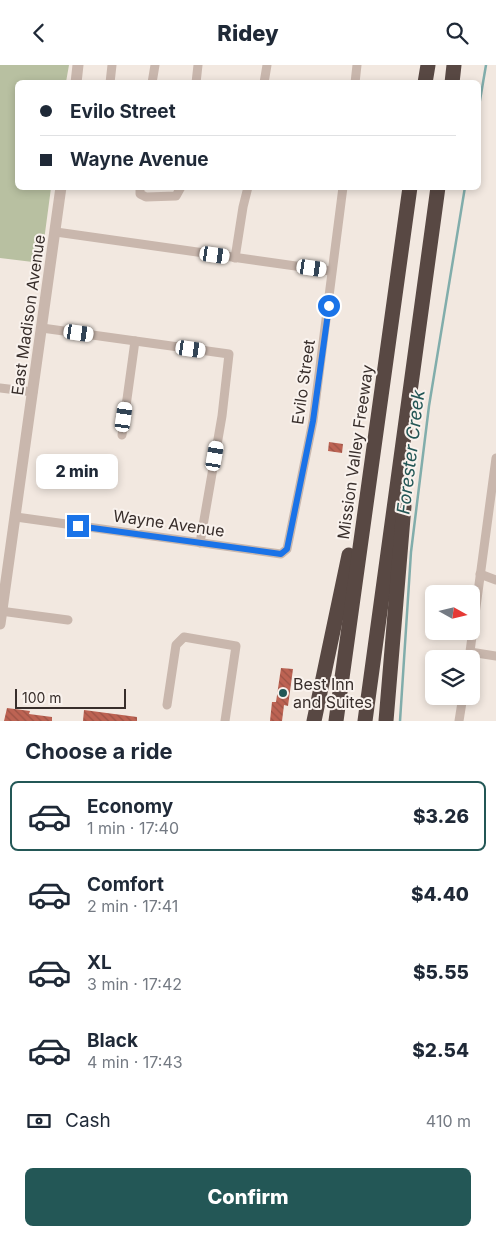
<!DOCTYPE html>
<html lang="en">
<head>
<meta charset="utf-8">
<style>
  :root { --surface:#fff; --page:#f6f6f7; --text:#1f2937; --muted:#747a83; --line:#e0e1e3; --accent:#235756 }
  body { margin:0; font-family:Inter,sans-serif; background:var(--page); color:var(--text); height:100vh; display:flex; flex-direction:column; font-size:19px; white-space:nowrap }
  * { box-sizing:border-box; margin:0 }
  p { font-size:16px; color:var(--muted) }
  .icon { flex:none; width:28px; height:28px; fill:none; stroke:currentColor; stroke-width:2; stroke-linecap:round; stroke-linejoin:round }
  .map { position:relative; height:656px; overflow:hidden }
  .sheet { display:flex; flex-direction:column; background:var(--surface); flex:1 }
  .sheet>* { flex:none }
  .top-card { position:absolute; left:15px; top:15px; width:466px; height:110px; border-radius:8px; box-shadow:0 2px 8px #0003; display:grid; align-content:center; height:110px; padding:0 25px; background:var(--surface) }
  .needle { width:32px; rotate:98deg }
  .tools { position:absolute; left:425px; top:520px; display:grid; gap:10px }
  .tools a { display:grid; place-items:center; width:55px; height:55px; border-radius:8px; background:var(--surface); box-shadow:0 2px 8px #0003; font-size:25px }
  .scale { position:absolute; left:15px; bottom:12px; width:111px; box-sizing:border-box; padding-left:5px; border:2px solid #382e2b; border-top:0; font-size:14px; line-height:18px; white-space:nowrap; color:#382e2b; -webkit-text-stroke:4px #f9f2ed; paint-order:stroke }
  .end { position:absolute; width:22px; height:22px; margin:-11px; border:6px solid #1a73e8; background:#fff; box-shadow:0 0 0 2px #fff }
  .from { border-radius:50% }
  .bubble { position:absolute; height:35px; border-radius:8px; background:var(--surface); box-shadow:0 2px 8px #0003; font-size:16px; font-weight:800; line-height:35px; text-align:center }
  .car { position:absolute; width:15px; height:30px; margin:-15px -8px; border-radius:6px; box-shadow:0 0 4px 1px #0007; background:linear-gradient(#fff 24%,#345 0 40%,#fff 0 76%,#345 0 86%,#fff 0) }
  .top-card b { display:flex; align-items:center; gap:18px; height:48px; font-size:19px }
  .top-card b+b { border-top:1px solid var(--line) }
  .top-card i { width:12px; height:12px; background:var(--text) }
  ul { padding:0; list-style:none }
  li { display:flex; align-items:center; gap:15px; height:70px; margin:0 10px 8px; padding:0 15px; border:2px solid transparent; border-radius:8px }
  li div { flex:1 }
  li b { display:block; font-size:19px }
  li em { font-style:normal; font-weight:800 }
  li.on { border-color:var(--accent) }
  li>.icon { width:45px; height:45px; stroke-width:1.5 }
  h2 { padding:0 25px; font-size:22px; line-height:60px }
  .pay { display:flex; align-items:center; gap:12px; height:55px; padding:0 25px; font-size:19px }
  .pay p { margin-inline-start:auto }
  .action { display:flex; gap:10px; margin-top:auto; padding:10px 25px }
  .action a { flex:1; height:58px; border-radius:8px; background:var(--accent); color:#fff; font-size:20px; font-weight:800; line-height:58px; text-align:center }
  header { display:flex; justify-content:space-between; align-items:center; height:65px; padding:0 25px; background:var(--surface); font-size:22px; font-weight:800 }
  .map>svg:first-child { display:block }
  .park { fill:#b8c0a1 }
  .lines { fill:none; stroke-linecap:round; stroke-linejoin:round }
  .stream { stroke:#81adab; stroke-width:2.5 }
  .building { fill:url(#building-back-hatch) }
  .minor { stroke:#c9b7ad; stroke-width:9 }
  .tertiary { stroke:#c9b7ad; stroke-width:11 }
  .motorway { stroke:#584843; stroke-width:15 }
  .route { stroke:#1a73e8; stroke-width:6 }
  .poi-dot { fill:#235756; stroke:#f9f2ed; stroke-width:2 }
  .labels { text-anchor:middle; stroke-width:4; stroke-linejoin:round; paint-order:stroke }
  .street-label { font-size:16px; fill:#382e2b; stroke:#f9f2ed }
  .poi-label { font-size:16px; fill:#382e2b; stroke:#f9f2ed; text-anchor:start }
  .water-label { font-size:18px; font-style:italic; fill:#235756; stroke:#f9f2ed }
</style>
</head>
<body>
<header><svg class="icon" aria-label="back" viewBox="0 0 24 24"><path d="M15 5l-7 7 7 7"/></svg>Ridey<svg class="icon" aria-label="search" viewBox="0 0 24 24"><circle cx="10" cy="10" r="6"/><path d="M15 15l6 6"/></svg></header>
<div class="map">
<svg width="496" height="656" viewBox="0 0 496 656">
  <defs>
    <pattern id="building-back-hatch" width="6" height="6" patternUnits="userSpaceOnUse" patternTransform="scale(1.25)"><rect width="6" height="6" fill="#bd6353"/><path d="M-1 5l2 2M0 0l6 6M5-1l2 2" fill="none" stroke="#9b5245"/></pattern>
  </defs>
  <rect width="100%" height="100%" fill="#f2e8e0"/>
  <polygon class="park" points="0,0 69,0 66,17 18,18 18,122 51,123 41,198 0,193"/>
  <g class="lines">
    <g class="stream">
      <polyline points="479,41 486,0"/>
      <polyline points="400,656 411,487 429,341 465,122"/>
    </g>
  </g>
  <g class="building">
    <polygon points="329,377 343,379 342,388 328,386"/>
    <polygon points="281,603 293,604 288,641 284,640 282,656 270,656 272,637 276,637"/>
    <polygon points="7,643 30,646 29,649 52,652 52,656 4,656"/>
    <polygon points="84,645 137,652 137,656 83,656"/>
  </g>
  <g class="lines">
    <g class="minor">
      <polyline points="110,18 112,0"/>
      <polyline points="152,18 155,0"/>
      <polyline points="196,18 198,0"/>
      <polyline points="264,18 267,0"/>
      <polyline points="355,18 357,0"/>
      <polyline points="140,122 140,129 146,132 176,131 181,122"/>
      <polyline points="56,167 331,206"/>
      <polyline points="235,193 243,142 248,122"/>
      <polyline points="42,263 229,289 222,351 200,478"/>
      <polyline points="0,323 33,327"/>
      <polyline points="122,370 135,276"/>
      <polyline points="16,452 281,489 287,484 313,356 343,122"/>
      <polyline points="480,509 496,515"/>
      <polyline points="0,546 68,555"/>
      <polyline points="470,587 496,591"/>
      <polyline points="469,594 496,393"/>
      <polyline points="167,640 176,580 184,572 236,581 225,656"/>
      <polyline points="459,656 463,631"/>
    </g>
    <g class="tertiary">
      <polyline points="76,18 78,0"/>
      <polyline points="0,559 61,122"/>
    </g>
    <g class="motorway">
      <polyline points="425,18 428,0"/>
      <polyline points="452,18 454,0"/>
      <polyline points="314,656 349,490"/>
      <polyline points="336,656 410,122"/>
      <polyline points="365,656 438,122"/>
      <polyline points="386,656 404,441"/>
    </g>
  </g>
  <g class="lines">
    <polyline class="route" points="78,461 281,489 287,484 313,356 329,241"/>
  </g>
  <circle class="poi-dot" cx="283" cy="628" r="5"/>
  <g class="labels">
    <g class="street-label">
      <text transform="translate(28 250) rotate(-82)" y="6">East Madison Avenue</text>
      <text transform="translate(303 317) rotate(-82)" y="6">Evilo Street</text>
      <text transform="translate(355 387) rotate(-82)" y="6">Mission Valley Freeway</text>
      <text transform="translate(169 458) rotate(8)" y="6">Wayne Avenue</text>
    </g>
    <g class="poi-label">
      <text x="293" y="625">Best Inn<tspan x="293" dy="18">and Suites</tspan></text>
    </g>
    <g class="water-label">
      <text transform="translate(411 387) rotate(-83)" y="6">Forester Creek</text>
    </g>
  </g>
</svg>
<div class="tools">
<a><svg class="needle" viewBox="-14 -14 28 28"><path d="M0-13l5 13h-10z" fill="#e53935"/><path d="M0 13l5-13h-10z" fill="#747a83"/></svg></a>
<a><svg class="icon" aria-label="layers" viewBox="0 0 24 24"><path d="M12 4l9 5-9 5-9-5zM3 14l9 5 9-5"/></svg></a>
</div>
<div class="scale">100 m</div>
<i class="end from" style="left:329px;top:241px"></i>
<i class="end" style="left:78px;top:461px"></i>
<div class="bubble" style="left:36px;top:389px;width:82px">2 min</div>
<i class="car" style="left:215px;top:190px;rotate:98deg"></i>
<i class="car" style="left:312px;top:203px;rotate:98deg"></i>
<i class="car" style="left:79px;top:268px;rotate:98deg"></i>
<i class="car" style="left:191px;top:284px;rotate:98deg"></i>
<i class="car" style="left:124px;top:352px;rotate:8deg"></i>
<i class="car" style="left:215px;top:391px;rotate:10deg"></i>
<div class="top-card">
<b><i class="from"></i>Evilo Street</b>
<b><i></i>Wayne Avenue</b>
</div>
</div>
<section class="sheet">
<h2>Choose a ride</h2>
<ul>
<li class="on"><svg class="icon" aria-label="car" viewBox="0 0 24 24"><path d="M5 17H2v-5l4-1 3-4h7l3 4 3 1v5h-3M9 17h6M6 11h13"/><circle cx="7" cy="17" r="2"/><circle cx="17" cy="17" r="2"/></svg><div><b>Economy</b><p>1 min · 17:40</p></div><em>$3.26</em></li>
<li><svg class="icon" aria-label="car" viewBox="0 0 24 24"><path d="M5 17H2v-5l4-1 3-4h7l3 4 3 1v5h-3M9 17h6M6 11h13"/><circle cx="7" cy="17" r="2"/><circle cx="17" cy="17" r="2"/></svg><div><b>Comfort</b><p>2 min · 17:41</p></div><em>$4.40</em></li>
<li><svg class="icon" aria-label="car" viewBox="0 0 24 24"><path d="M5 17H2v-5l4-1 3-4h7l3 4 3 1v5h-3M9 17h6M6 11h13"/><circle cx="7" cy="17" r="2"/><circle cx="17" cy="17" r="2"/></svg><div><b>XL</b><p>3 min · 17:42</p></div><em>$5.55</em></li>
<li><svg class="icon" aria-label="car" viewBox="0 0 24 24"><path d="M5 17H2v-5l4-1 3-4h7l3 4 3 1v5h-3M9 17h6M6 11h13"/><circle cx="7" cy="17" r="2"/><circle cx="17" cy="17" r="2"/></svg><div><b>Black</b><p>4 min · 17:43</p></div><em>$2.54</em></li>
</ul>
<div class="pay"><svg class="icon" aria-label="cash" viewBox="0 0 24 24"><path d="M3 7h18v10H3z"/><circle cx="12" cy="12" r="2"/></svg>Cash<p>410 m</p></div>
<div class="action"><a>Confirm</a></div>
</section>
</body>
</html>
